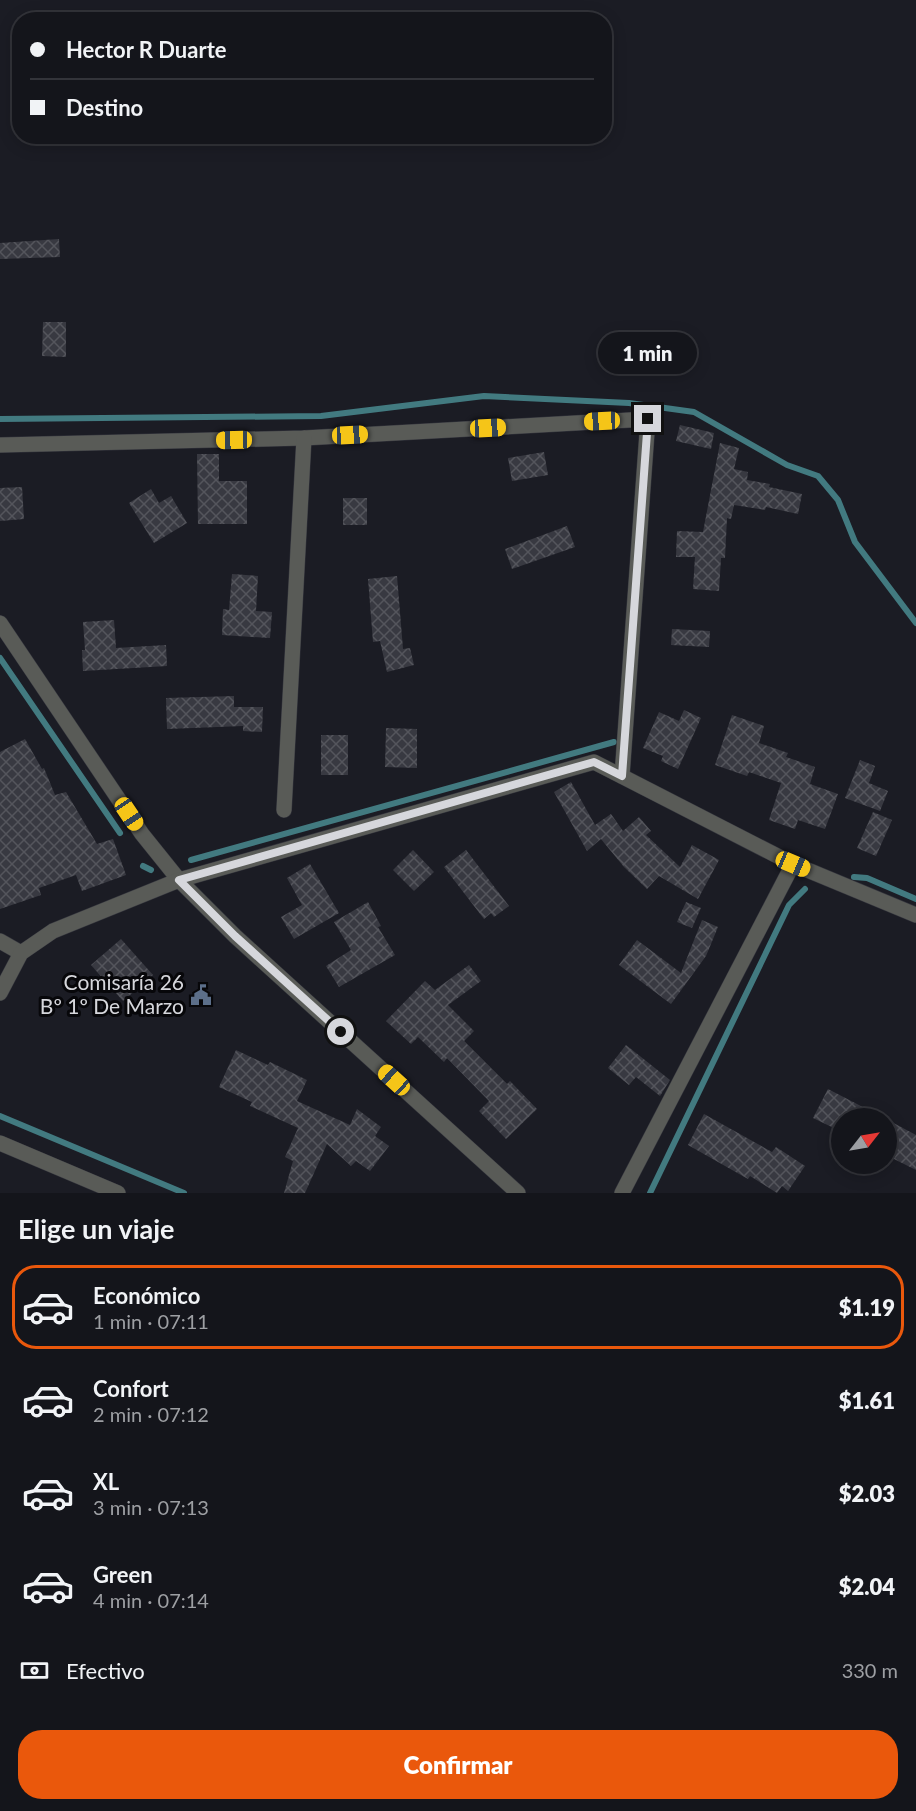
<!DOCTYPE html>
<html lang="es">
<head>
<meta charset="utf-8">
<style>
  :root { --surface:#14151b; --page:#1d1e24; --text:#f1f3f6; --muted:#9d9fa3; --line:#33343a; --accent:#ea580c }
  body { margin:0; font-family:Lato,sans-serif; background:var(--page); color:var(--text); height:100vh; display:flex; flex-direction:column; font-size:22px; white-space:nowrap }
  * { box-sizing:border-box; margin:0 }
  p { font-size:20px; color:var(--muted) }
  .icon { flex:none; width:33px; height:33px; fill:none; stroke:currentColor; stroke-width:2; stroke-linecap:round; stroke-linejoin:round }
  .map { position:relative; height:1193px; overflow:hidden }
  .sheet { display:flex; flex-direction:column; background:var(--surface); flex:1 }
  .sheet>* { flex:none }
  .banner { position:absolute; left:12px; top:12px; width:600px; height:132px; border-radius:24px; box-shadow:0 3px 15px #0003,0 0 0 2px var(--line); display:grid; align-content:center; height:132px; padding:0 18px; background:var(--surface) }
  .needle { width:39px; rotate:59deg }
  .tools { position:absolute; left:831px; top:1108px; display:grid; gap:12px }
  .tools a { display:grid; place-items:center; width:66px; height:66px; border-radius:50%; background:var(--surface); box-shadow:0 3px 15px #0003,0 0 0 2px var(--line); font-size:30px }
  .end { position:absolute; width:27px; height:27px; margin:-14px; border:8px solid #d6d7dc; background:#111; box-shadow:0 0 0 3px #111 }
  .from { border-radius:50% }
  .bubble { position:absolute; height:42px; border-radius:21px; background:var(--surface); box-shadow:0 3px 15px #0003,0 0 0 2px var(--line); font-size:20px; font-weight:800; line-height:42px; text-align:center }
  .car { position:absolute; width:18px; height:36px; margin:-18px -9px; border-radius:8px; box-shadow:0 0 4px 2px #0007; background:linear-gradient(#f5c518 24%,#345 0 40%,#f5c518 0 76%,#345 0 86%,#f5c518 0) }
  .banner b { display:flex; align-items:center; gap:21px; height:57px; font-size:22px }
  .banner b+b { border-top:2px solid var(--line) }
  .banner i { width:15px; height:15px; background:var(--text) }
  ul { padding:0; list-style:none }
  li { display:flex; align-items:center; gap:18px; height:84px; margin:0 12px 9px; padding:0 6px; border:3px solid transparent; border-radius:24px }
  li div { flex:1 }
  li b { display:block; font-size:22px }
  li em { font-style:normal; font-weight:800 }
  li.current { border-color:var(--accent) }
  li>.icon { width:54px; height:54px; stroke-width:1.5 }
  h2 { padding:0 18px; font-size:27px; line-height:72px }
  .pay { display:flex; align-items:center; gap:15px; height:66px; padding:0 18px; font-size:22px }
  .pay p { margin-inline-start:auto }
  .primary-button { display:flex; gap:12px; margin-top:auto; padding:12px 18px }
  .primary-button a { flex:1; height:69px; border-radius:24px; background:var(--accent); color:#fff; font-size:24px; font-weight:800; line-height:69px; text-align:center }
  .map>svg:first-child { display:block }
  .lines { fill:none; stroke-linecap:round; stroke-linejoin:round }
  .stream { stroke:#427a80; stroke-width:6 }
  .building { fill:url(#building-cross-hatch) }
  .minor-casing { stroke:#35363e; stroke-width:16 }
  .minor { stroke:#595b57; stroke-width:15 }
  .route { stroke:#d6d7dc; stroke-width:8 }
  .labels { text-anchor:middle; stroke-width:6; stroke-linejoin:round; paint-order:stroke }
  .poi-label { font-size:21px; fill:#d6d7dc; stroke:#07070a; text-anchor:end }
</style>
</head>
<body>
<div class="map">
<svg width="916" height="1193" viewBox="0 0 916 1193">
  <defs>
    <pattern id="building-cross-hatch" width="8" height="8" patternUnits="userSpaceOnUse" patternTransform="scale(1.5)"><rect width="8" height="8" fill="#383941"/><path d="M0 0l8 8M0 8l8-8" fill="none" stroke="#54555c"/></pattern>
  </defs>
  <rect width="100%" height="100%" fill="#1b1c24"/>
  <g class="lines">
    <g class="stream">
      <polyline points="0,419 321,416 484,396 629,403 694,412 787,465 818,476 838,500 855,542 916,623"/>
      <polyline points="0,658 120,833"/>
      <polyline points="191,860 614,742"/>
      <polyline points="143,866 151,870"/>
      <polyline points="854,877 867,878 916,899"/>
      <polyline points="0,1116 184,1193"/>
      <polyline points="650,1193 789,905 805,889"/>
    </g>
  </g>
  <g class="building">
    <polygon points="59,239 60,257 0,259 0,243"/>
    <polygon points="43,322 66,322 66,357 42,356"/>
    <polygon points="680,425 714,433 711,449 676,441"/>
    <polygon points="720,443 739,448 734,469 748,472 747,480 770,484 769,487 802,494 798,514 766,507 765,510 734,505 731,519 727,518 725,558 721,558 719,591 693,589 695,557 676,557 677,531 703,532"/>
    <polygon points="544,452 548,475 512,481 508,458"/>
    <polygon points="197,454 219,454 219,481 247,481 247,524 198,524"/>
    <polygon points="22,487 24,519 0,521 0,488"/>
    <polygon points="151,489 159,503 171,496 187,523 154,543 129,503"/>
    <rect x="343" y="498" width="24" height="27"/>
    <polygon points="567,526 575,547 512,569 505,549"/>
    <polygon points="232,574 258,576 256,611 272,612 270,638 222,635 223,609 229,610"/>
    <polygon points="397,576 403,649 410,648 414,665 387,672 380,641 373,642 368,579"/>
    <polygon points="114,620 116,648 166,645 167,666 83,671 82,650 85,650 83,622"/>
    <polygon points="672,629 710,631 709,647 671,645"/>
    <polygon points="234,696 234,707 263,707 262,732 243,731 243,726 167,729 166,698"/>
    <polygon points="684,710 701,718 678,769 661,761 663,756 643,748 659,712 679,721"/>
    <polygon points="732,715 764,726 759,743 788,753 786,757 815,767 810,784 838,794 825,829 798,820 795,829 769,820 781,783 749,772 747,776 715,765"/>
    <polygon points="386,728 417,729 417,768 385,767"/>
    <rect x="321" y="735" width="27" height="40"/>
    <polygon points="25,739 42,769 44,768 55,795 66,792 97,844 113,839 126,875 82,891 76,875 39,888 41,895 0,909 0,752"/>
    <polygon points="860,760 875,766 869,783 888,791 880,811 845,798"/>
    <polygon points="571,782 595,825 611,814 623,831 639,817 651,831 646,835 680,867 692,845 719,860 698,899 659,876 647,889 624,867 601,839 587,851 554,792"/>
    <polygon points="873,812 892,820 876,856 857,848"/>
    <polygon points="413,850 434,872 414,891 393,870"/>
    <polygon points="466,850 509,906 494,917 491,913 484,919 444,867"/>
    <polygon points="310,864 339,913 294,939 281,917 302,905 287,878"/>
    <polygon points="368,902 381,926 378,927 395,955 339,987 326,966 351,950 334,922"/>
    <polygon points="686,902 701,908 692,928 677,922"/>
    <polygon points="702,920 718,927 706,956 671,1004 619,965 637,940 681,973"/>
    <polygon points="121,939 153,975 123,1001 91,965"/>
    <polygon points="469,965 481,981 448,1005 474,1031 464,1041 507,1084 510,1081 537,1109 506,1139 479,1111 489,1101 447,1058 444,1062 418,1037 411,1044 386,1021 425,981 435,990"/>
    <polygon points="626,1045 670,1080 660,1096 636,1077 629,1085 608,1068"/>
    <polygon points="236,1050 268,1065 270,1062 307,1080 297,1101 350,1125 357,1109 381,1127 375,1136 389,1146 370,1171 356,1161 351,1166 327,1144 305,1193 284,1193 293,1161 285,1157 298,1128 250,1106 252,1102 219,1087"/>
    <polygon points="828,1089 886,1119 842,1119 842,1132 813,1118"/>
    <polygon points="704,1114 772,1152 776,1147 805,1166 788,1191 782,1186 777,1193 750,1176 748,1179 688,1145"/>
    <polygon points="886,1119 916,1135 916,1170 886,1155"/>
  </g>
  <g class="lines">
    <defs>
      <g id="minor">
        <polyline points="0,445 304,438 648,419 622,776"/>
        <polyline points="0,623 142,834 179,880 235,936 518,1193"/>
        <polyline points="284,810 304,438"/>
        <polyline points="0,941 21,953"/>
        <polyline points="0,993 21,953 53,931 179,880 594,762 793,864 916,915"/>
        <polyline points="0,1143 118,1193"/>
        <polyline points="622,1193 793,864"/>
      </g>
    </defs>
    <use href="#minor" class="minor-casing"/>
    <use href="#minor" class="minor"/>
  </g>
  <g class="lines">
    <polyline class="route" points="341,1032 235,936 179,880 594,762 622,776 648,419"/>
  </g>
  <defs>
    <symbol id="civic-bare" viewBox="-9 -9 18 18"><path d="M-.6-6.5H3V-4.5H.6V-3L4-1V1h2V6H-6V1h2V-1L-.6-3ZM-1.2 2.5V6h2.4V2.5Z" fill="#5c6f8a" stroke="#07070a" stroke-width="2.5" paint-order="stroke"/></symbol>
  </defs>
  <g fill-rule="evenodd">
    <use href="#civic-bare" x="186" y="980" width="30" height="30"/>
  </g>
  <g class="labels">
    <g class="poi-label">
      <text x="184" y="990">Comisaría 26<tspan x="184" dy="24">Bº 1º De Marzo</tspan></text>
    </g>
  </g>
</svg>
<div class="tools">
<a><svg class="needle" viewBox="-14 -14 28 28"><path d="M0-13l5 13h-10z" fill="#e53935"/><path d="M0 13l5-13h-10z" fill="#9d9fa3"/></svg></a>
</div>
<i class="end from" style="left:341px;top:1032px"></i>
<i class="end" style="left:648px;top:419px"></i>
<div class="bubble" style="left:598px;top:332px;width:99px">1 min</div>
<i class="car" style="left:602px;top:421px;rotate:267deg"></i>
<i class="car" style="left:488px;top:428px;rotate:87deg"></i>
<i class="car" style="left:350px;top:435px;rotate:87deg"></i>
<i class="car" style="left:234px;top:440px;rotate:269deg"></i>
<i class="car" style="left:129px;top:814px;rotate:146deg"></i>
<i class="car" style="left:793px;top:864px;rotate:113deg"></i>
<i class="car" style="left:394px;top:1080px;rotate:312deg"></i>
<div class="banner">
<b><i class="from"></i>Hector R Duarte</b>
<b><i></i>Destino</b>
</div>
</div>
<section class="sheet">
<h2>Elige un viaje</h2>
<ul>
<li class="current"><svg class="icon" aria-label="car" viewBox="0 0 24 24"><path d="M5 17H2v-5l4-1 3-4h7l3 4 3 1v5h-3M9 17h6M6 11h13"/><circle cx="7" cy="17" r="2"/><circle cx="17" cy="17" r="2"/></svg><div><b>Económico</b><p>1 min · 07:11</p></div><em>$1.19</em></li>
<li><svg class="icon" aria-label="car" viewBox="0 0 24 24"><path d="M5 17H2v-5l4-1 3-4h7l3 4 3 1v5h-3M9 17h6M6 11h13"/><circle cx="7" cy="17" r="2"/><circle cx="17" cy="17" r="2"/></svg><div><b>Confort</b><p>2 min · 07:12</p></div><em>$1.61</em></li>
<li><svg class="icon" aria-label="car" viewBox="0 0 24 24"><path d="M5 17H2v-5l4-1 3-4h7l3 4 3 1v5h-3M9 17h6M6 11h13"/><circle cx="7" cy="17" r="2"/><circle cx="17" cy="17" r="2"/></svg><div><b>XL</b><p>3 min · 07:13</p></div><em>$2.03</em></li>
<li><svg class="icon" aria-label="car" viewBox="0 0 24 24"><path d="M5 17H2v-5l4-1 3-4h7l3 4 3 1v5h-3M9 17h6M6 11h13"/><circle cx="7" cy="17" r="2"/><circle cx="17" cy="17" r="2"/></svg><div><b>Green</b><p>4 min · 07:14</p></div><em>$2.04</em></li>
</ul>
<div class="pay"><svg class="icon" aria-label="cash" viewBox="0 0 24 24"><path d="M3 7h18v10H3z"/><circle cx="12" cy="12" r="2"/></svg>Efectivo<p>330 m</p></div>
<div class="primary-button"><a>Confirmar</a></div>
</section>
</body>
</html>
